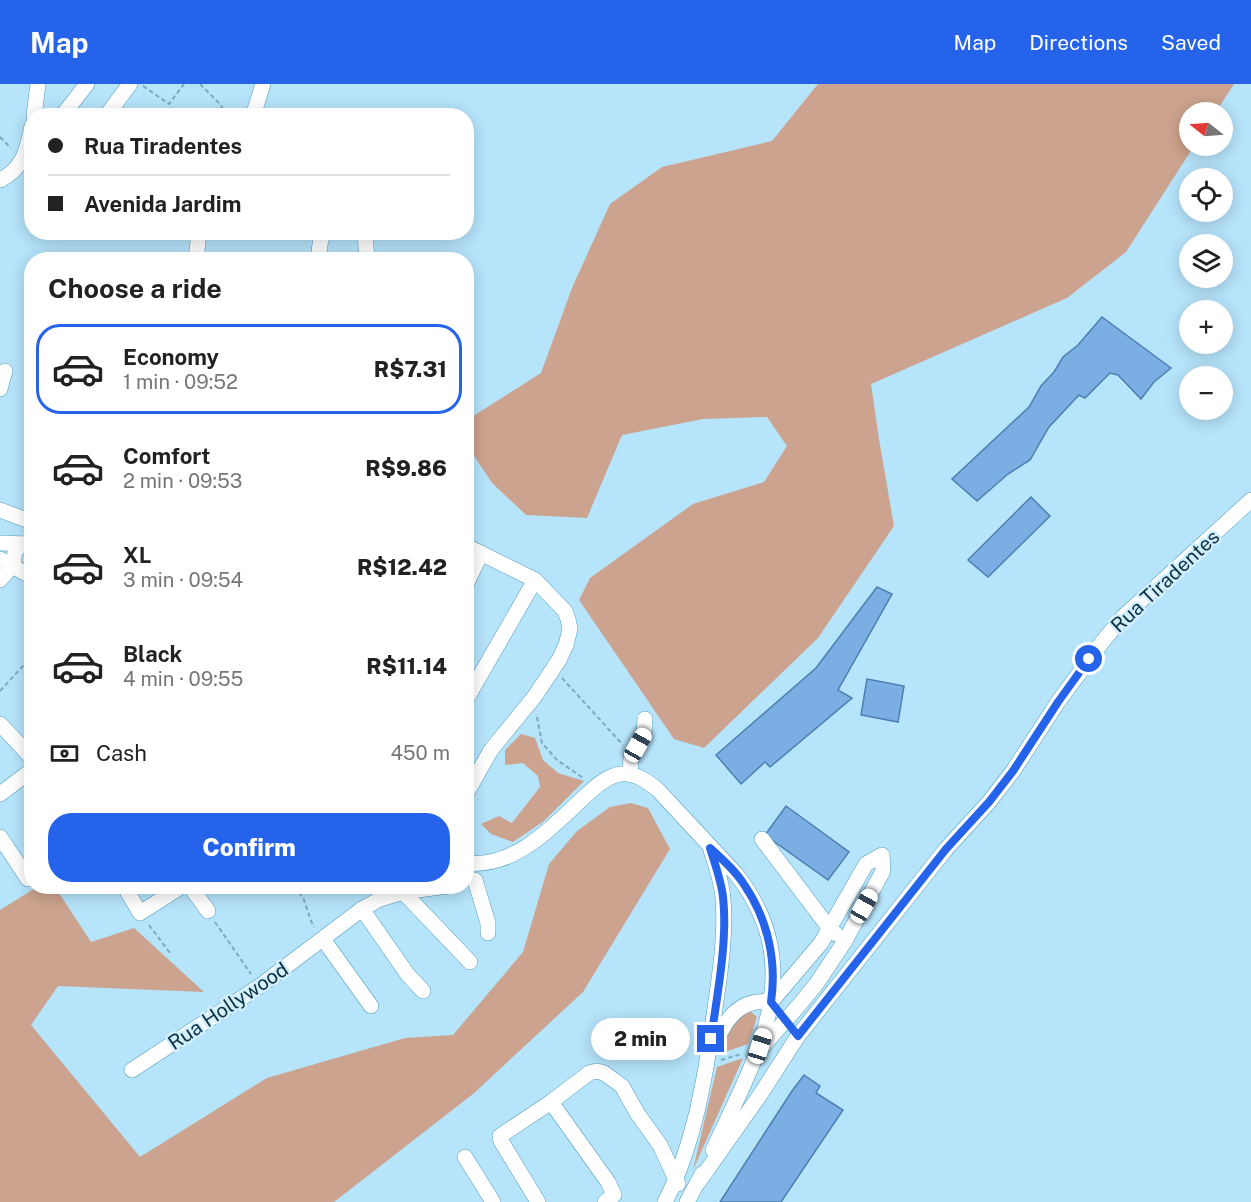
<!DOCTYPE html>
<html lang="en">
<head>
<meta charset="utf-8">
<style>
  :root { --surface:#fff; --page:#f6f6f6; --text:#222; --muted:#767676; --line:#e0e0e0; --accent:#2563eb }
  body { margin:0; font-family:"Public Sans",sans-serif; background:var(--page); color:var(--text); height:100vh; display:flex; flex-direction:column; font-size:22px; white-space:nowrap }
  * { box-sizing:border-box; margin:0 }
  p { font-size:20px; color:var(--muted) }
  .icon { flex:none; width:33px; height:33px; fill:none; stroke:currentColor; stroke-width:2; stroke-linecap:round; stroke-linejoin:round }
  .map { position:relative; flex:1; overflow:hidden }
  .details { position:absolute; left:24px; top:168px; width:450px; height:642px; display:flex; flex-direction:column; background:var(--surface); border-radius:24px; box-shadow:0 3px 15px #0003 }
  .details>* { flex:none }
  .top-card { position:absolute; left:24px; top:24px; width:450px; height:132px; border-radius:24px; box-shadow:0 3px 15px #0003; display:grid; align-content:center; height:132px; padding:0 24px; background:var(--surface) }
  .needle { width:39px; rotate:287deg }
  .fabs { position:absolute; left:1179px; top:18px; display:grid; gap:12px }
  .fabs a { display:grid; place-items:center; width:54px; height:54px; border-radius:50%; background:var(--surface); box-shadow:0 3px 15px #0003; font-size:30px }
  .end { position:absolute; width:27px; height:27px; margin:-14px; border:8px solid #2563eb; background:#fff; box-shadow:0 0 0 3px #fff }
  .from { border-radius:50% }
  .bubble { position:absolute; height:42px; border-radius:21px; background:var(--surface); box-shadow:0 3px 15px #0003; font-size:20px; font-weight:800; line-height:42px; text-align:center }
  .car { position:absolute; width:18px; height:36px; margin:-18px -9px; border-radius:8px; box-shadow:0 0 4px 2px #0007; background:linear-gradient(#fff 24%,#345 0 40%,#fff 0 76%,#345 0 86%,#fff 0) }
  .top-card b { display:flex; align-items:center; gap:21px; height:57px; font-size:22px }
  .top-card b+b { border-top:2px solid var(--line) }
  .top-card i { width:15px; height:15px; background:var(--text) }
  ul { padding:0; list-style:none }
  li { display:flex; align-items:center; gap:18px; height:90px; margin:0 12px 9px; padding:0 12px; border:3px solid transparent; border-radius:24px }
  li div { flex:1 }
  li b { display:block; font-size:22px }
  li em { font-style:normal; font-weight:800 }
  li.current { border-color:var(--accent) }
  li>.icon { width:54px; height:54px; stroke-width:1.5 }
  h2 { padding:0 24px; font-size:27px; line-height:72px }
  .pay { display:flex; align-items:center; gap:15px; height:66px; padding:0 24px; font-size:22px }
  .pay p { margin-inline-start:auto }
  .button { display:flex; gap:12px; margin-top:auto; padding:12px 24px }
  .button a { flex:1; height:69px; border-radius:24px; background:var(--accent); color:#fff; font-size:24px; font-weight:800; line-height:69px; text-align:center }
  header { display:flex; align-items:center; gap:36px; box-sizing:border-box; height:84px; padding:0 30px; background:var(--accent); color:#fff }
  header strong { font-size:28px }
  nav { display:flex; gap:33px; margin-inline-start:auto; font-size:21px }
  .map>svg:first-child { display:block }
  .green { fill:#cca38e }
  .building { fill:#7bafe3; stroke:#4c7fb1; stroke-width:1.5 }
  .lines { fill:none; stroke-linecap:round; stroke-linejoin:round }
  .minor-casing { stroke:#4d9ec1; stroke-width:16 }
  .path { stroke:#7fa9bd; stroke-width:2; stroke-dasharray:4.5 3; stroke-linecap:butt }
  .minor { stroke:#fff; stroke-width:15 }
  .route { stroke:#2563eb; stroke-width:8 }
  .labels { text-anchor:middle; stroke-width:5; stroke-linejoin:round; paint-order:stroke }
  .street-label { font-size:20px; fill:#0e313f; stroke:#d1effe }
</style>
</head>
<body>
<header>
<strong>Map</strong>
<nav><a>Map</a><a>Directions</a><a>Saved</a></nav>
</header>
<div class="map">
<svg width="1251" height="1118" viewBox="0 0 1251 1118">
  <rect width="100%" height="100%" fill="#b6e4fb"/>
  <g class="green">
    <polygon points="818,0 1234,0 1216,28 1190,28 1190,62 1194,62 1126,168 1067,214 871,300 879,355 894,442 818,554 704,664 674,655 579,516 590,494 693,420 764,398 787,362 767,333 703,335 622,351 587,434 526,431 492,399 467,361 467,336 541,289 572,204 610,120 662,83 772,57"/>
    <polygon points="521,650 535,654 543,676 558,689 584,697 544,737 513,758 491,750 481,740 499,732 512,739 540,703 538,692 523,679 505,681 505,666"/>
    <polygon points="631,719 648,724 670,765 583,908 473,1010 334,1118 0,1118 0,826 37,803 55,803 91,858 134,844 204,908 58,902 31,941 140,1073 267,994 405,954 453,951 523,868 549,780 577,747 610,723"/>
    <polygon points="750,927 757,933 748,960 719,970 728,949 740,932"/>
    <polygon points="743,974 693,1086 717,983"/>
  </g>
  <g class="building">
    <polygon points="1102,233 1171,284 1154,298 1141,315 1118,291 1110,289 1085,314 1079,311 1049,343 1030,376 1008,390 977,417 952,395 1029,323 1041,302 1054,288 1063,273 1078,261"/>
    <polygon points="1031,413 1050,432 988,493 968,476"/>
    <polygon points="877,503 892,510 838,606 852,614 770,683 765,678 741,700 716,671 816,584"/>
    <polygon points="867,595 904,602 898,638 861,631"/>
    <polygon points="786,722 849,768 828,796 765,751"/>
    <polygon points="804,991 820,1002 816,1009 843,1026 781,1118 720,1118 792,1007"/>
  </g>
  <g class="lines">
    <defs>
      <g id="minor">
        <polyline points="34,32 38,0"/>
        <polyline points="62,32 87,0"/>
        <polyline points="106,32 130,0"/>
        <polyline points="253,32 263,0"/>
        <path d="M0 96C24 84 27 66 32 42"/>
        <polyline points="365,148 367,176"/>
        <polyline points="196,176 199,148"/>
        <path d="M320 176C318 166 320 157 324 148"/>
        <polyline points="0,305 5,287"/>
        <polyline points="0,426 32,438"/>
        <polyline points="0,459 26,460"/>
        <polyline points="466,462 535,496 565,527 568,535 570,545 566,561 559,576 535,612 491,666 466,710"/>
        <polyline points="0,475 32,493"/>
        <path d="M0 496C3 492 8 488 11 483 17 474 10 470 22 460"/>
        <polyline points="466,501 481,469"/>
        <polyline points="466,616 535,496"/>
        <polyline points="0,640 32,674"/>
        <polyline points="630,690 631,673 644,649 645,635"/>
        <polyline points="0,710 32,686"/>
        <polyline points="0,753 28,795"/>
        <polyline points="762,755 830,845 836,850"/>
        <path d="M466 779C515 784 551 744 583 714 594 704 606 692 621 690 635 688 648 698 658 706L736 790C811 885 756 973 713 1066"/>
        <polyline points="475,796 488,839 488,849"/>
        <polyline points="124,802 140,829 179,804"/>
        <polyline points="190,802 208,827"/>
        <polyline points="403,808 470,878"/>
        <polyline points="362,825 408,891 423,907"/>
        <polyline points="323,855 371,922"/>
        <path d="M714 961C726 935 739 914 771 918"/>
        <polyline points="763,962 800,920 817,899 845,857 883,787 882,771 866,780 821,859 771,918"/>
        <polyline points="132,986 260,902 362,825 380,815 403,808 448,802"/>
        <polyline points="551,1018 608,1098 614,1111 605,1118"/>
        <polyline points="465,1073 493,1118"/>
        <polyline points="698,1099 760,1011 798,952 946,765 989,718 1013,687 1058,618 1103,557 1123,533 1251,416"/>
        <polyline points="538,1118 501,1057 500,1052 551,1018 589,989 597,987 604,989 622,1002 637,1029 660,1061 678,1100"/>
        <path d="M665 1118C695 1059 706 990 715 924 720 889 726 851 723 815 722 798 716 782 711 766"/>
        <polyline points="687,1118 702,1090"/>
      </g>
    </defs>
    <use href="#minor" class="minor-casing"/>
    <g class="path">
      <polyline points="200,0 221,21 225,32"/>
      <polyline points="143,2 169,20 184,0"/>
      <polyline points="0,53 11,64"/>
      <polyline points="562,594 623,661"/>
      <polyline points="0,607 32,572"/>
      <polyline points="537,633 542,659 557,676 583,694"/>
      <polyline points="295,802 304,816 311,837 314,843"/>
      <polyline points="215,838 251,890"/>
      <polyline points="149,841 170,869"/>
      <polyline points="721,976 741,970"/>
    </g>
    <use href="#minor" class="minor"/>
  </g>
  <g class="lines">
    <path class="route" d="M711 955C717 911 728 856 723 813 721 796 715 780 710 764 722 775 736 787 745 802 768 836 777 878 771 918L798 952 946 765 989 718 1013 687 1058 618 1089 575"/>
  </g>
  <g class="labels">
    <g class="street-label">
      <text transform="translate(1165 497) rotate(-43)" y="7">Rua Tiradentes</text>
      <text transform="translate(228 922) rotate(-34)" y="7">Rua Hollywood</text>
    </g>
  </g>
</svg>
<div class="fabs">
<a><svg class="needle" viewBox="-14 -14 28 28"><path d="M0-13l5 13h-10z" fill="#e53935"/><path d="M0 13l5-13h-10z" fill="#767676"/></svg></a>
<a><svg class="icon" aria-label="locate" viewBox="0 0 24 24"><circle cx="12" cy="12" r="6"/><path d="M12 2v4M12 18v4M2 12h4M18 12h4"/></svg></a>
<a><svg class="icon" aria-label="layers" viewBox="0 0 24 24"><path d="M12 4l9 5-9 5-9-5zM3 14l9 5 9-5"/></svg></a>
<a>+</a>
<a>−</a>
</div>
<i class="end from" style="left:1089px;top:575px"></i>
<i class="end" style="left:711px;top:955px"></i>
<div class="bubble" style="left:591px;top:934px;width:99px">2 min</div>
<i class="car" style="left:638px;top:661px;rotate:29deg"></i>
<i class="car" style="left:864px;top:822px;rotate:29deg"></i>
<i class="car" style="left:760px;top:962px;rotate:17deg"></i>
<div class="top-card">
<b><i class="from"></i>Rua Tiradentes</b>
<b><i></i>Avenida Jardim</b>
</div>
<section class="details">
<h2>Choose a ride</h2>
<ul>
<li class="current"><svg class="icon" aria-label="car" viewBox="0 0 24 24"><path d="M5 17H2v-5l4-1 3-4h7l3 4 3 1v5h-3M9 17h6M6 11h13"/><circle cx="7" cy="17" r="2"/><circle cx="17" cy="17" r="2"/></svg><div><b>Economy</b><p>1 min · 09:52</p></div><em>R$7.31</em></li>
<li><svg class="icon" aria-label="car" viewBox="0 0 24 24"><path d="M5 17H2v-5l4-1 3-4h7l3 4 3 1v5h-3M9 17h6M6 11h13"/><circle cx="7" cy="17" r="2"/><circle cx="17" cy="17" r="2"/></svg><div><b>Comfort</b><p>2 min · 09:53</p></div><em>R$9.86</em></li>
<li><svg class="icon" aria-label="car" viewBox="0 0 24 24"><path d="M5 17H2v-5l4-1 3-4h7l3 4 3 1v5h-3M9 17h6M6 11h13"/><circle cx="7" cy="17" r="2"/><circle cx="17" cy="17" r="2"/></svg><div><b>XL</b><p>3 min · 09:54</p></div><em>R$12.42</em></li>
<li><svg class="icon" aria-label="car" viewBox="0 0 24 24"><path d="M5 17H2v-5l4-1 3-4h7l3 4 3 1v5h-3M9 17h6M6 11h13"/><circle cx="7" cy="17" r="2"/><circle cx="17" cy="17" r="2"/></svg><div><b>Black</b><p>4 min · 09:55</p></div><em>R$11.14</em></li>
</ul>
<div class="pay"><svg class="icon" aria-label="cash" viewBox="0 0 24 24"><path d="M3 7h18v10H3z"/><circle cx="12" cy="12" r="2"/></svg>Cash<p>450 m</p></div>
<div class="button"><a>Confirm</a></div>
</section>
</div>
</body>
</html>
